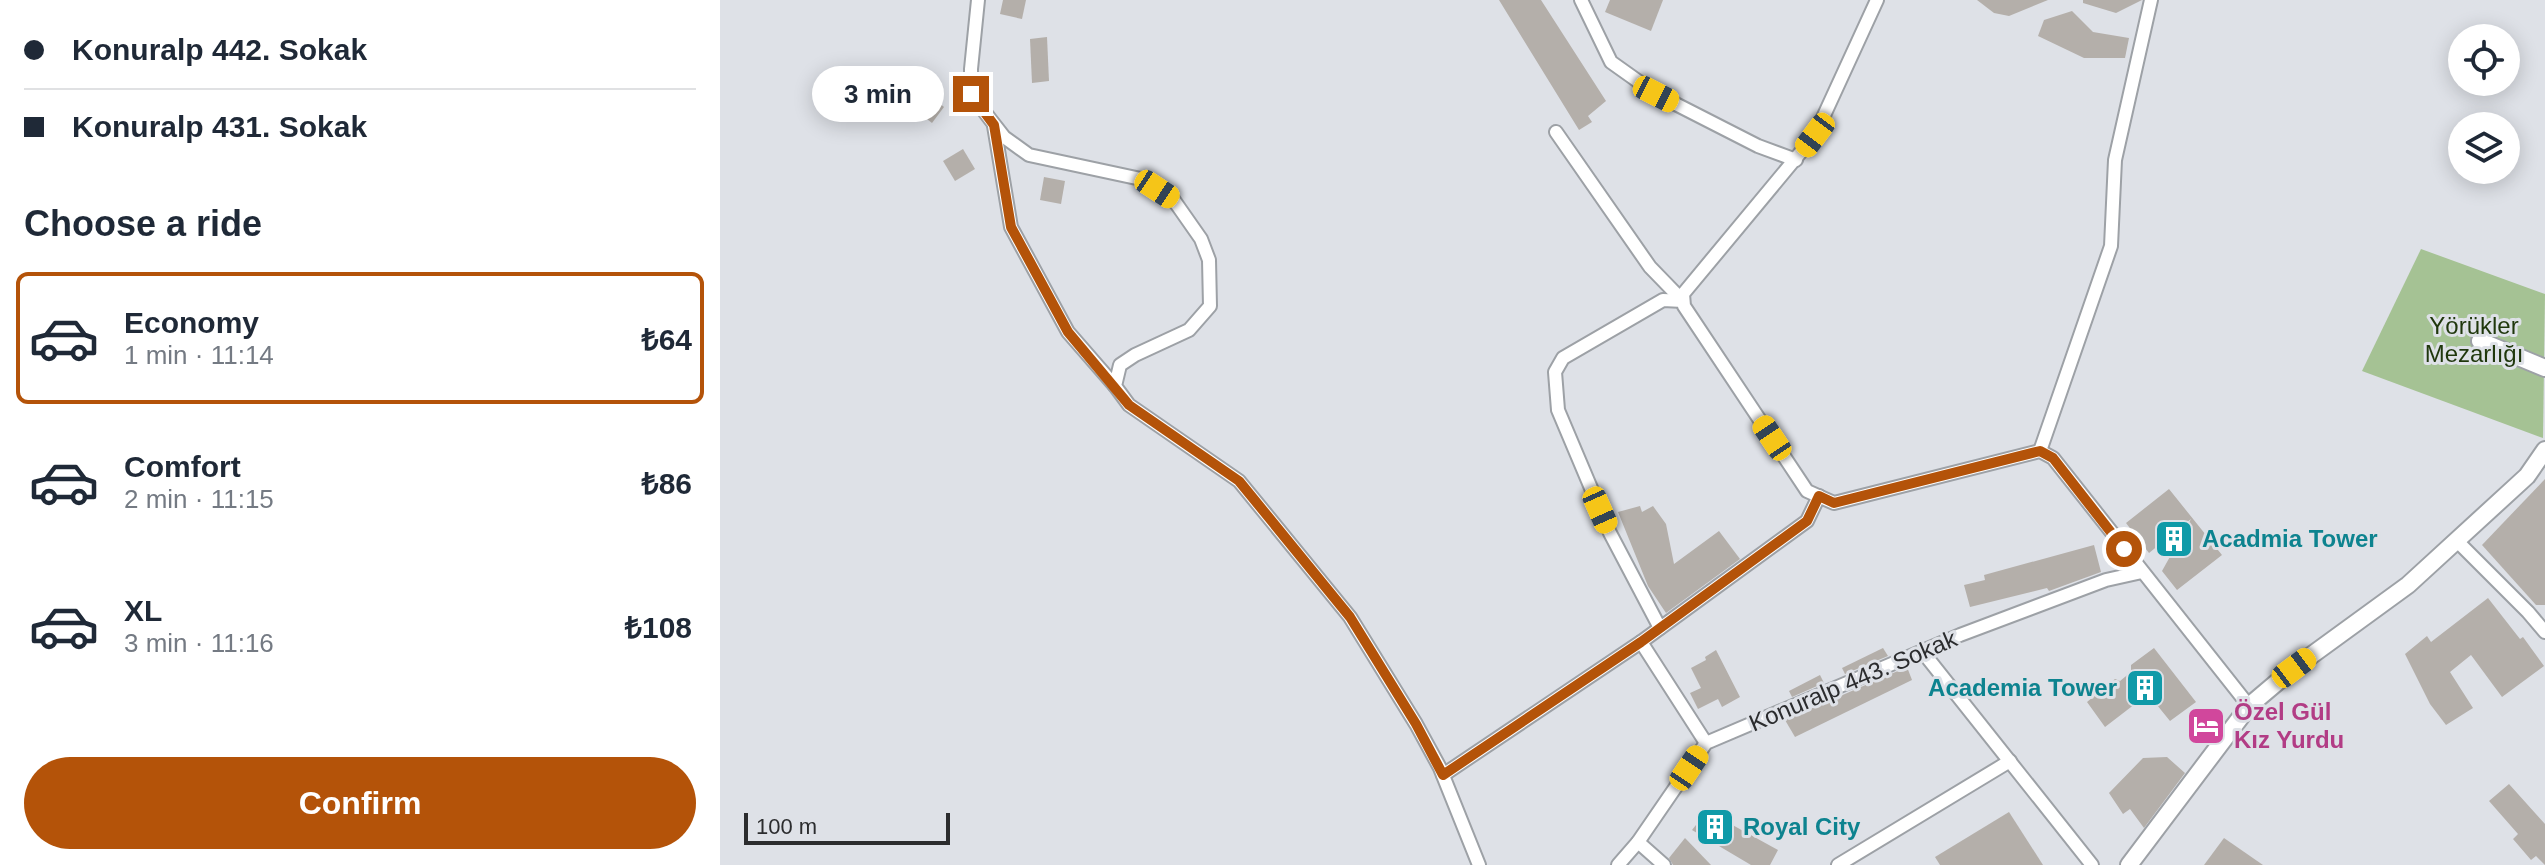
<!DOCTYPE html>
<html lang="en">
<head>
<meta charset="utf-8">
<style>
  :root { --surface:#fff; --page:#f2f2f3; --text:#1f2937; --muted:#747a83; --line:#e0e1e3; --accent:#b45309 }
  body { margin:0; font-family:Arial,sans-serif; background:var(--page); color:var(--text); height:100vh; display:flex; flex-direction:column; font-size:30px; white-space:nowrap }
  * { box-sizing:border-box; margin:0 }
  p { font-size:26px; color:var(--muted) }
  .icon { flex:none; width:44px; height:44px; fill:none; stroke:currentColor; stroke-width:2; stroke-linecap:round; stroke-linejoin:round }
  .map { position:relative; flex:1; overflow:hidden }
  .details { display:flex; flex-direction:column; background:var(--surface); width:720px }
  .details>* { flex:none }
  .banner { display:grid; align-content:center; height:176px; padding:0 24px; background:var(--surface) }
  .buttons { position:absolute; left:1728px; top:24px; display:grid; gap:16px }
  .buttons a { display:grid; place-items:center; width:72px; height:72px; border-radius:50%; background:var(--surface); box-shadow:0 4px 20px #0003; font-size:40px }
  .scale { position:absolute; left:24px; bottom:20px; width:206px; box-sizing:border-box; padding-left:8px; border:4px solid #2b2c2e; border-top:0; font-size:22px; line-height:28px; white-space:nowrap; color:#2b2c2e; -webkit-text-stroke:6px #dee1e7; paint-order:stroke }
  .end { position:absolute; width:36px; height:36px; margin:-18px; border:10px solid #b45309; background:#fff; box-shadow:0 0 0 4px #fff }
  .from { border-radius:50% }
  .bubble { position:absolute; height:56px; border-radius:28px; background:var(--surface); box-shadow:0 4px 20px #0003; font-size:26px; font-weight:700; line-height:56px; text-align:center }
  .car { position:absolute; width:24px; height:48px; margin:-24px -12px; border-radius:10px; box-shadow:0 0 6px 2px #0007; background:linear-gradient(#f5c518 24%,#345 0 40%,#f5c518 0 76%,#345 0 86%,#f5c518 0) }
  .banner b { display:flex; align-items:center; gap:28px; height:76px; font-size:30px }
  .banner b+b { border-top:2px solid var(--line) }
  .banner i { width:20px; height:20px; background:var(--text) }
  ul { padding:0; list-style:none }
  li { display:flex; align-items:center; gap:24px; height:132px; margin:0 16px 12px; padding:0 8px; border:4px solid transparent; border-radius:12px }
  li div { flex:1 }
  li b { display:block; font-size:30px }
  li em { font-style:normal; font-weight:700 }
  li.current { border-color:var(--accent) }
  li>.icon { width:72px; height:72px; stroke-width:1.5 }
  h2 { padding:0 24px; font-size:36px; line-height:96px }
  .cta { display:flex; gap:16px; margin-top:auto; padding:16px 24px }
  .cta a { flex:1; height:92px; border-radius:48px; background:var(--accent); color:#fff; font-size:32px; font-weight:700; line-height:92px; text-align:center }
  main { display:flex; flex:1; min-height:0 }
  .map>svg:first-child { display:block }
  .green { fill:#a5c294 }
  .building { fill:#b4afaa }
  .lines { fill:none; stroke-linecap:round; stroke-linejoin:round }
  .minor-casing { stroke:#9da1a6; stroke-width:16 }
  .tertiary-casing { stroke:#9da1a6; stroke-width:20 }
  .minor { stroke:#fff; stroke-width:12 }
  .tertiary { stroke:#fff; stroke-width:16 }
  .route { stroke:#b45309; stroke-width:10 }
  .labels { text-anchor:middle; stroke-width:6; stroke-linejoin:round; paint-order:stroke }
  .park-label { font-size:24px; fill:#1f370c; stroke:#dee1e7 }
  .culture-label { font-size:24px; font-weight:bold; fill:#0d838f; stroke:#dee1e7; text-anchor:start }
  .street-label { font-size:24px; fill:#2b2c2e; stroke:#dee1e7 }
  .hotel-label { font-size:24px; font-weight:bold; fill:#b23c85; stroke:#dee1e7; text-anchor:start }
</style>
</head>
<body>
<main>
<section class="details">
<div class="banner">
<b><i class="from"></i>Konuralp 442. Sokak</b>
<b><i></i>Konuralp 431. Sokak</b>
</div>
<h2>Choose a ride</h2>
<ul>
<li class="current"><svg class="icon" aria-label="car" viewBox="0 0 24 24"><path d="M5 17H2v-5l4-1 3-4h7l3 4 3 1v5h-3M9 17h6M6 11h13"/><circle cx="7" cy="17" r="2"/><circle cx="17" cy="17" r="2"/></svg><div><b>Economy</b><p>1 min · 11:14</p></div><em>₺64</em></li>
<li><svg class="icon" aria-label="car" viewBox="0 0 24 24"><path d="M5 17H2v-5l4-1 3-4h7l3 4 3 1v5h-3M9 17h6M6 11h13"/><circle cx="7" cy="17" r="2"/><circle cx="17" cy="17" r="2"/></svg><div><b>Comfort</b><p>2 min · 11:15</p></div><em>₺86</em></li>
<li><svg class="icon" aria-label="car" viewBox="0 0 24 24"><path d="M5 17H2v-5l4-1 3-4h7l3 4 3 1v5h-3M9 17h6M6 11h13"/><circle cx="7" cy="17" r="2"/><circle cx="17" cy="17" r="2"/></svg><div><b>XL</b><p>3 min · 11:16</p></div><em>₺108</em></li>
</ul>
<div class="cta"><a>Confirm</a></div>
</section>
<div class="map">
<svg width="1825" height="865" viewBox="0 0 1825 865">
  <rect width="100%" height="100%" fill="#dee1e7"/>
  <polygon class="green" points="1701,249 1825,294 1823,438 1642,371"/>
  <g class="building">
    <polygon points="283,0 306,0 302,19 280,14"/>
    <polygon points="779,0 821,0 886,101 868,116 872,122 859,130"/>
    <polygon points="890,0 943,0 931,31 885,12"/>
    <polygon points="1257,0 1328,0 1289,16 1274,13"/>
    <polygon points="1363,0 1422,0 1396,13 1363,3"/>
    <polygon points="1352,11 1373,32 1409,38 1405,58 1364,58 1318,36 1324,20"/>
    <polygon points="327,37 329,81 312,83 310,39"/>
    <polygon points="206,92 224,107 212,123 193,108"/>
    <polygon points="243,149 255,169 235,181 223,161"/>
    <polygon points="324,177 345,181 341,204 320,200"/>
    <polygon points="1825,479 1825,605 1816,605 1762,545"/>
    <polygon points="1449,489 1502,555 1457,590 1442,571 1471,519 1429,553 1406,523"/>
    <polygon points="920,506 922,512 933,506 946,524 954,564 999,531 1020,559 946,613 928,586 898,512"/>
    <polygon points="1374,545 1381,572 1329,591 1327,588 1250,607 1244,585 1265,580 1264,575"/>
    <polygon points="1768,598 1800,639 1803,637 1824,666 1782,697 1751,655 1730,672 1753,708 1726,725 1710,704 1685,654 1707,636 1711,642"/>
    <polygon points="1163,648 1168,656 1125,674 1122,668"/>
    <polygon points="1434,648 1476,702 1450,721 1428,694 1385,727 1367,702 1395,679 1400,681 1411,672 1411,665"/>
    <polygon points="996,650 1020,697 1002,707 998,699 978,709 970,693 981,688 971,668 986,660 985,657"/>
    <polygon points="1187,667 1192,680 1075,737 1065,720"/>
    <polygon points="1100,675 1104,683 1072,697 1069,691"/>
    <polygon points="1447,757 1465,773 1424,828 1410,809 1403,814 1389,793 1423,758"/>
    <polygon points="1789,784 1825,824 1825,865 1816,856 1811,860 1793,839 1798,834 1769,801"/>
    <polygon points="987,811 1058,850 1050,865 1031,865 972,830"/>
    <polygon points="1289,812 1323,865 1220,865 1215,857"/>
    <polygon points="965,838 991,865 953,865 949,858"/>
    <polygon points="1504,838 1543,865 1484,865"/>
  </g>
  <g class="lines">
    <defs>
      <g id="minor">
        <polyline points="258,0 251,69 251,94 270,119 284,137 309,155 421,179 453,199 481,239 489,260 490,306 469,330 415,355 400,365 395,386 409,405 519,481 630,617 696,724 720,768 759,865"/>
        <polyline points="861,0 891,62 936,94 1038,146 1076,160"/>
        <polyline points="1157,0 1095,135 963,294 964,306 1087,491 1114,503 1320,451 1333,458 1529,706"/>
        <polyline points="274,126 291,227 348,332 395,386"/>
        <polyline points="836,132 930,267 963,301"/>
        <polyline points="1320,451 1391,246 1395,160 1431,0"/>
        <polyline points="1736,540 1808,612 1825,632"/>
        <polyline points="940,628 890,533 838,410 835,372 843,358 943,300 963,301"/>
        <polyline points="921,642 986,743"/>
        <polyline points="1202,651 1372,865"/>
        <polyline points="723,775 921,642 1087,521 1099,496"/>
        <polyline points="918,842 944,865"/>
        <polyline points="898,865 918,842 986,743 1240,635 1386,580 1422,572"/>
        <polyline points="1118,865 1290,761"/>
      </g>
      <g id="tertiary">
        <polyline points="1760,341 1825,368"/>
        <polyline points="1409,865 1529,706 1574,668 1688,585 1807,476 1825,450"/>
      </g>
    </defs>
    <use href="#minor" class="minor-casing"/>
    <use href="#tertiary" class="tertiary-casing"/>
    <use href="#minor" class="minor"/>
    <use href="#tertiary" class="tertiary"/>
  </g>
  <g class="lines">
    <polyline class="route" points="251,94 274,125 291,227 348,332 409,405 519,481 630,617 696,724 723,775 921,642 1087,521 1099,496 1114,503 1320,451 1333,458 1404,549"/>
  </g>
  <defs>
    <symbol id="building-square" viewBox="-11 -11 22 22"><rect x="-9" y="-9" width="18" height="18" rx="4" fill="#0f9aa8" stroke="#dee1e7"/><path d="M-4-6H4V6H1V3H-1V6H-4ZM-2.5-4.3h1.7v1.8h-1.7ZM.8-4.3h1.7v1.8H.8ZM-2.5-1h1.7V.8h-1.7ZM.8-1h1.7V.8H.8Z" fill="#fff"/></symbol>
    <symbol id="hotel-square" viewBox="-11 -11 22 22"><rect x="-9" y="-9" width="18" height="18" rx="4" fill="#d1479c" stroke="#dee1e7"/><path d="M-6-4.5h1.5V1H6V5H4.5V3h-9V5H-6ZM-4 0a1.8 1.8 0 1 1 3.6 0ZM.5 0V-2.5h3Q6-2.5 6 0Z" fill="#fff"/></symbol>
  </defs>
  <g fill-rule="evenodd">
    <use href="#building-square" x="1432" y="517" width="44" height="44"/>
    <use href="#building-square" x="1403" y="666" width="44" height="44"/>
    <use href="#hotel-square" x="1464" y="704" width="44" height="44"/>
    <use href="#building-square" x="973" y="805" width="44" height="44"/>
  </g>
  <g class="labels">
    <g class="park-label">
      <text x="1754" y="334">Yörükler<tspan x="1754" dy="28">Mezarlığı</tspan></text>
    </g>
    <g class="culture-label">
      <text x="1482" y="547">Acadmia Tower</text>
      <text x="1397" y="696" text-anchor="end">Academia Tower</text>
      <text x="1023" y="835">Royal City</text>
    </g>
    <g class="street-label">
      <text transform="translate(1133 681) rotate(-23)" y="8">Konuralp 443. Sokak</text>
    </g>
    <g class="hotel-label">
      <text x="1514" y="720">Özel Gül<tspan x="1514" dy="28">Kız Yurdu</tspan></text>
    </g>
  </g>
</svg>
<div class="buttons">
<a><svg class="icon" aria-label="locate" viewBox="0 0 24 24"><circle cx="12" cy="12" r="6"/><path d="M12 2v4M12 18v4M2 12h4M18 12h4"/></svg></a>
<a><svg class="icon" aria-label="layers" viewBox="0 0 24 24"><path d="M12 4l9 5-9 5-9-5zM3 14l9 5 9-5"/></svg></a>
</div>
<div class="scale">100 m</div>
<i class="end from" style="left:1404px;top:549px"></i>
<i class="end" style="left:251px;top:94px"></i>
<div class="bubble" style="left:92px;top:66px;width:132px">3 min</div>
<i class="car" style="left:936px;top:94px;rotate:117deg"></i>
<i class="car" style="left:1095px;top:135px;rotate:217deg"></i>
<i class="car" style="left:437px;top:189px;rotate:123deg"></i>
<i class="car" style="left:1052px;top:438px;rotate:326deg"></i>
<i class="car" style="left:880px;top:510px;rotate:156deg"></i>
<i class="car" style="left:1574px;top:668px;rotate:53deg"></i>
<i class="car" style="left:969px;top:768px;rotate:34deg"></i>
</div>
</main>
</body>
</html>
